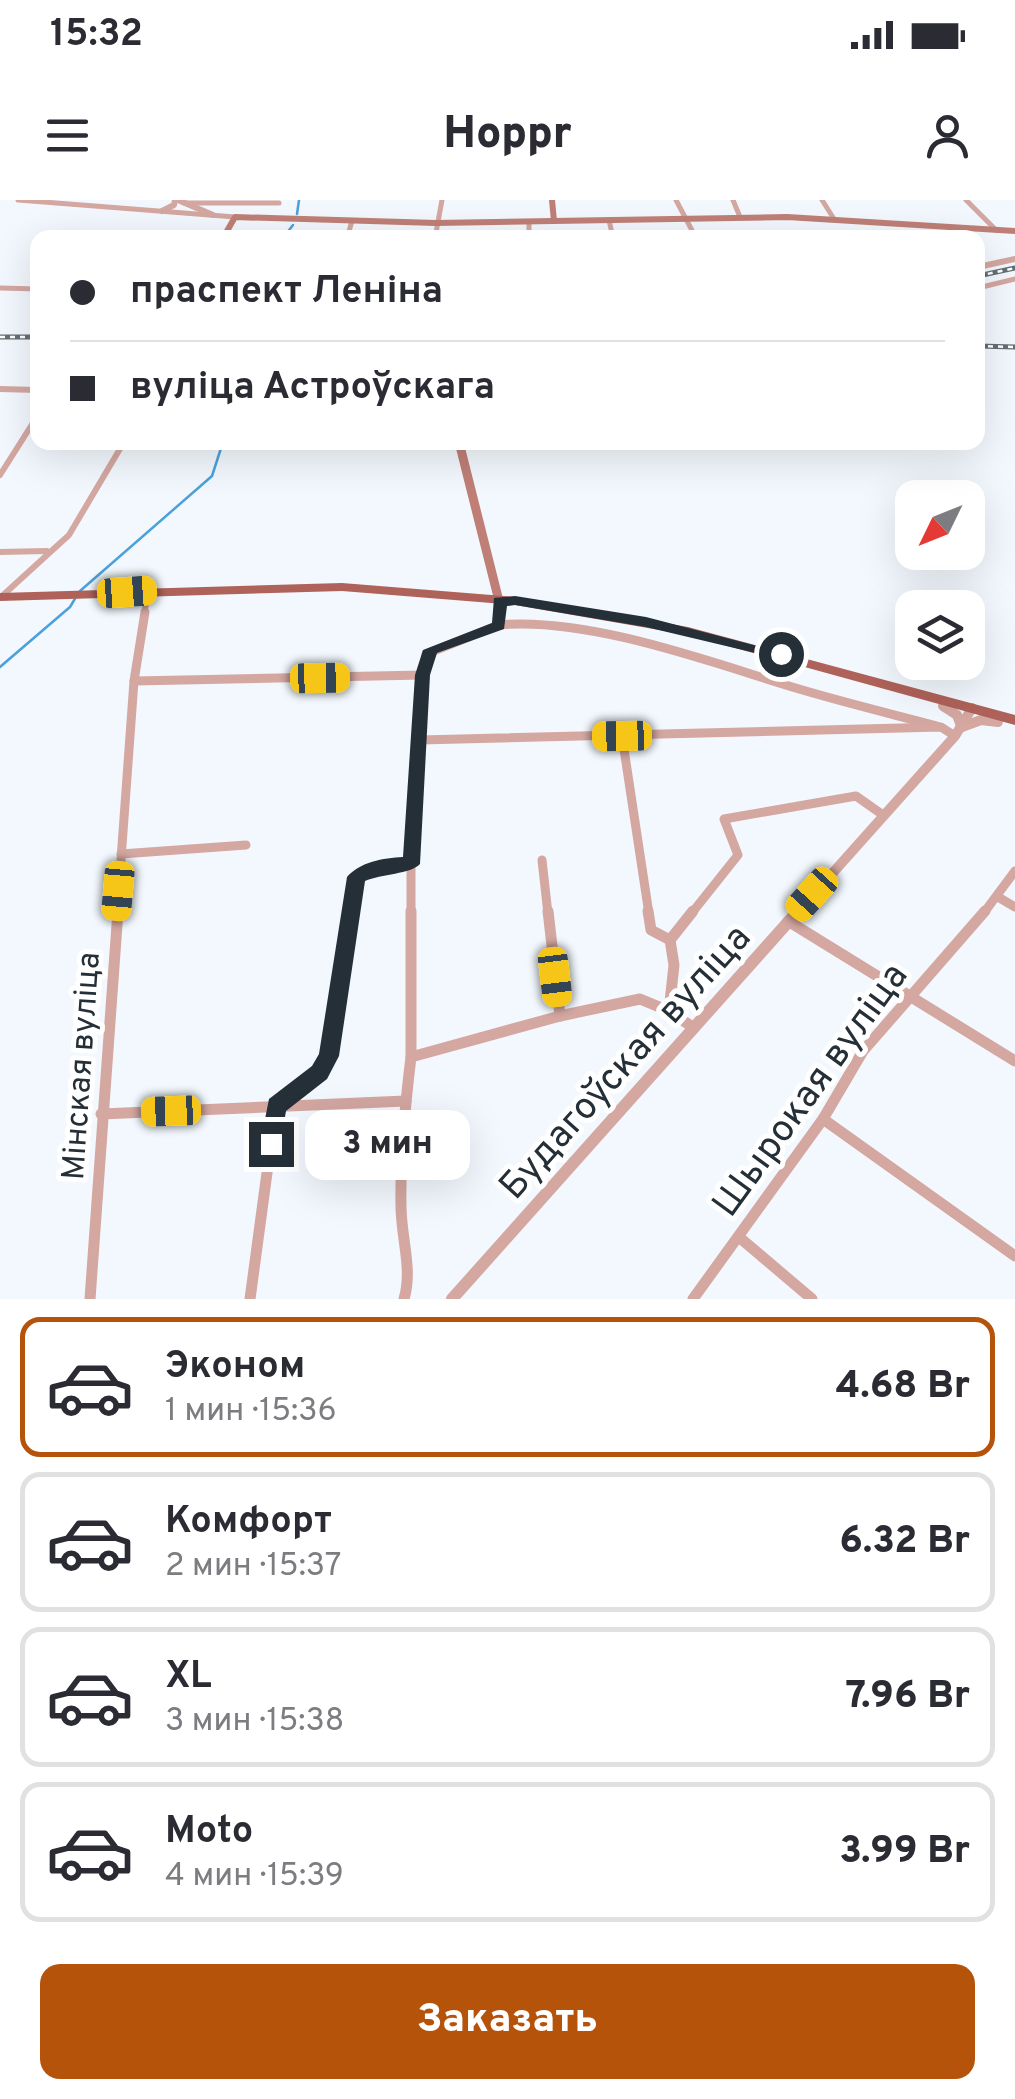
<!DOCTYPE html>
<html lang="ru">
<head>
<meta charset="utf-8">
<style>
  :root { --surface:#fff; --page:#f7f7f7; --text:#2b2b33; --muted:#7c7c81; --line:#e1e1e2; --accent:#b45309 }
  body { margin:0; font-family:Overpass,sans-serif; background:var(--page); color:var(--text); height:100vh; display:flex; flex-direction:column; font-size:38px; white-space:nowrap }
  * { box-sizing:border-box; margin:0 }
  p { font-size:32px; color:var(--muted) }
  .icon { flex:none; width:55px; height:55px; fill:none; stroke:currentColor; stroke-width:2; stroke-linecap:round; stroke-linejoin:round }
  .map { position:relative; height:1099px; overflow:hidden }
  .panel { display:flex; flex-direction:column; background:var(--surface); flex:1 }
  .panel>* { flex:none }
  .guide { position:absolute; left:30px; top:30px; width:955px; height:220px; border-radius:20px; box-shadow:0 10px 40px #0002; display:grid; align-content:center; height:220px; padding:0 40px; background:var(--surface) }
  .needle { width:65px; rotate:227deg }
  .buttons { position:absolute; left:895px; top:280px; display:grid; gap:20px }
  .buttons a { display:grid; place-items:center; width:90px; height:90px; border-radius:20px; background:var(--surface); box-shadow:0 10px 40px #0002; font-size:50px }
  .end { position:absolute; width:45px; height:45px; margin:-22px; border:12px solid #242f38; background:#fff; box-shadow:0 0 0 5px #fff }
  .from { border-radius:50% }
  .bubble { position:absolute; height:70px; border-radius:20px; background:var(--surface); box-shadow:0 10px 40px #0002; font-size:32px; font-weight:800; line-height:70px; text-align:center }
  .car { position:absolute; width:30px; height:60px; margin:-30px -15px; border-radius:12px; box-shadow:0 0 8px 2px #0007; background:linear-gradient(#f5c518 24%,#345 0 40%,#f5c518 0 76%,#345 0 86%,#f5c518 0) }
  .guide b { display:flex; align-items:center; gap:35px; height:95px; font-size:38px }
  .guide b+b { border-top:2px solid var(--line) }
  .guide i { width:25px; height:25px; background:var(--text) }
  ul { padding:18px 0 0; list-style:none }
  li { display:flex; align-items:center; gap:30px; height:140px; margin:0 20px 15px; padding:0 20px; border:5px solid var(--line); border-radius:20px }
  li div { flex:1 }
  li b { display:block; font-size:38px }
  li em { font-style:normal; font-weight:800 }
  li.on { border-color:var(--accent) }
  li>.icon { width:90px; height:90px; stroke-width:1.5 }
  .cta { display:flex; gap:20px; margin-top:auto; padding:20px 40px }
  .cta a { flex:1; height:115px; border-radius:20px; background:var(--accent); color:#fff; font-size:40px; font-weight:800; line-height:115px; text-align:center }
  .status { display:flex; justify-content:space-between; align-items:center; height:70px; padding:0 50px; background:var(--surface); direction:ltr }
  .status svg { height:28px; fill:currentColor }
  header { display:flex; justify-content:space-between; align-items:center; height:130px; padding:0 40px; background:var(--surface); font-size:45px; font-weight:800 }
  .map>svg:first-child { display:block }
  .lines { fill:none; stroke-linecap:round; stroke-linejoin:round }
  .stream { stroke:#4ba1db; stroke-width:2.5 }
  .minor-far3 { stroke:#d4a7a1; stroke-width:5 }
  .minor-far2 { stroke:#d4a7a1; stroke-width:6 }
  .minor-far1 { stroke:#d4a7a1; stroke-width:9 }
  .minor { stroke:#d4a7a1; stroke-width:11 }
  .tertiary-far2 { stroke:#d4a7a1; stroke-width:6 }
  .tertiary-far1 { stroke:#d4a7a1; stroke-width:10 }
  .tertiary { stroke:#d4a7a1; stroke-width:12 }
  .secondary-far1 { stroke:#bf7f77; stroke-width:6 }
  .secondary { stroke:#bf7f77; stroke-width:9 }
  .primary { fill:#af6259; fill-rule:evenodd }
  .rail-casing { stroke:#646e75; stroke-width:5 }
  .rail { stroke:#fff; stroke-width:2.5; stroke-dasharray:5; stroke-linecap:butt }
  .route { fill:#242f38 }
  .labels { text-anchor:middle; stroke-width:10; stroke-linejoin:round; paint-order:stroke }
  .street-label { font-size:32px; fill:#242f38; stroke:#fff }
  .near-street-label { font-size:38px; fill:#242f38; stroke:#fff }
</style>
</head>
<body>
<div class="status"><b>15:32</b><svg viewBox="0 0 49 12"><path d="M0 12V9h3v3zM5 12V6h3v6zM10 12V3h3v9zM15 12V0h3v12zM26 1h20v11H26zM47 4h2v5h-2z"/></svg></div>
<header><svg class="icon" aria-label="menu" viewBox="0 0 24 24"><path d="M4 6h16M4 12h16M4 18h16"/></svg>Hoppr<svg class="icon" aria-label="person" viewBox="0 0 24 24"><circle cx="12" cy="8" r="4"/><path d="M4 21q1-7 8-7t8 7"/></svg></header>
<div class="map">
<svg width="1015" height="1099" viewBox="0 0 1015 1099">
  <rect width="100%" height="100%" fill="#f2f8fd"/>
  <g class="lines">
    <g class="stream">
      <polyline points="297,14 299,0"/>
      <polyline points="283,38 293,25"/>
      <polyline points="80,391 212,276 223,242"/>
      <polyline points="0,467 70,407 76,397"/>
    </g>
    <g class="minor-far3">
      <polyline points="18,0 235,17"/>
      <polyline points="676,0 696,38"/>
      <polyline points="733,0 740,17"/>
      <polyline points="822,0 834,19"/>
      <polyline points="966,0 996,30"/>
      <polyline points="184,3 279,3"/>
      <polyline points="609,20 613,38"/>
      <polyline points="529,22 529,38"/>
      <polyline points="347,38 352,21"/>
      <polyline points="435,38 442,0"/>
      <polyline points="0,88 38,89"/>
      <polyline points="978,88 1015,79"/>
    </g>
    <g class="minor-far2">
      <polyline points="0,189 38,190"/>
      <polyline points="0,275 38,215"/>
      <polyline points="0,352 47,351"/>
      <polyline points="1,397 69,335 124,242"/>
      <polyline points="499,401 499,414"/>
      <polyline points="144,414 147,398"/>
    </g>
    <g class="minor-far1">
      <path d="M499 425C587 417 705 460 789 486 838 501 888 513 937 526"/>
      <polyline points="134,481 423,475"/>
      <polyline points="622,536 649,714"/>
      <polyline points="420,540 941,527 955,536"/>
      <polyline points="121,654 246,645"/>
      <polyline points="542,660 548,714"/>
      <polyline points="411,664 411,714"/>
      <polyline points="998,697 1015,707"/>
      <polyline points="117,714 134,481 145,412"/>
      <polyline points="350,714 356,677 383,665 411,664 426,454 499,425 499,412"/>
      <polyline points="691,714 738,655 724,619 856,596 883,615"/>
      <polyline points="983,714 1015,671"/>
    </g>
    <g class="minor">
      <polyline points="411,711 411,857"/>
      <polyline points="548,711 560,816"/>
      <polyline points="648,711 651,730 670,740 674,765 669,811 694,828"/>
      <polyline points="788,721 1015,861"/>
      <polyline points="670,740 693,711"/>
      <polyline points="101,914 406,901"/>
      <polyline points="823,919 1015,1056"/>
      <polyline points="739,1037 812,1099"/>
      <polyline points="90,1099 118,711"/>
      <polyline points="250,1099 276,906 319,872 329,855 351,711"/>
      <path d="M404 1099C413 1069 401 1038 401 1006 400 956 405 906 411 857L560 816 640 799 669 811"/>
      <polyline points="693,1099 823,919 863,851 985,711"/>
    </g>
    <g class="tertiary-far2">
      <polyline points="178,0 213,15"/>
      <polyline points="162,11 174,5 175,0"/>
      <polyline points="978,67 1015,59"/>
    </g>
    <g class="tertiary-far1">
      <polyline points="943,506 957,515 961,526"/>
      <polyline points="962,527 981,520 998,522"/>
      <polyline points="796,714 955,536 972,508"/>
    </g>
    <polyline class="tertiary" points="452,1099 798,711"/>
    <g class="secondary-far1">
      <polyline points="552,0 554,21"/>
      <polyline points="223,38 235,17 436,23 787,17 1015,31"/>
    </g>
    <polyline class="secondary" points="459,242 499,401"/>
    <polygon class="primary" points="342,383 515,397 688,427 1015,515 1015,525 688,435 515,405 342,391 0,401 0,393"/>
    <defs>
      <g id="rail">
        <polyline points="978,76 1015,68"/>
        <polyline points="0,137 38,137"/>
        <polyline points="978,146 1015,147"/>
      </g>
    </defs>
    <use href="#rail" class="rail-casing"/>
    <use href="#rail" class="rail"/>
  </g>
  <path class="route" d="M515 396 646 417 788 454 781 459 646 427 515 405 507 406 504 429 437 453 430 475 420 664C411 674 381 674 365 681L339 856 327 879 286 911 279 952 271 955 264 952 260 944 269 899 312 866 319 854 347 677C360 662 383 658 403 657L415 475 423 450 492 423 494 398Z"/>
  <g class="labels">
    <g class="street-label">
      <text transform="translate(80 866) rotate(-86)" y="11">Мінская вуліца</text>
    </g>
    <g class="near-street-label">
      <text transform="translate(624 861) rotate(-48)" y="13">Будагоўская вуліца</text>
      <text transform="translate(809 889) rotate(-54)" y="13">Шырокая вуліца</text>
    </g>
  </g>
</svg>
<div class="buttons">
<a><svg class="needle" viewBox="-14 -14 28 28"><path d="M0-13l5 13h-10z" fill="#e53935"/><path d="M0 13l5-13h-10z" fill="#7c7c81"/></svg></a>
<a><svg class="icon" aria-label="layers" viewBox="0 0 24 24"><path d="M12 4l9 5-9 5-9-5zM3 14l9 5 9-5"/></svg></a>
</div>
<i class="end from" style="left:781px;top:454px"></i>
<i class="end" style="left:271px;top:944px"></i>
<div class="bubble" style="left:305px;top:910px;width:165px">3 мин</div>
<i class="car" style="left:127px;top:392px;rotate:86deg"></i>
<i class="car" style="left:320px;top:478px;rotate:89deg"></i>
<i class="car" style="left:622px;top:536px;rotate:269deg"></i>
<i class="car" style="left:118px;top:691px;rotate:185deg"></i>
<i class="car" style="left:812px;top:694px;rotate:222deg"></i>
<i class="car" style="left:555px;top:777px;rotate:173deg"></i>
<i class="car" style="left:171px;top:911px;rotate:268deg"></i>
<div class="guide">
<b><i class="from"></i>праспект Леніна</b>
<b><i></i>вуліца Астроўскага</b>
</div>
</div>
<section class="panel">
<ul>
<li class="on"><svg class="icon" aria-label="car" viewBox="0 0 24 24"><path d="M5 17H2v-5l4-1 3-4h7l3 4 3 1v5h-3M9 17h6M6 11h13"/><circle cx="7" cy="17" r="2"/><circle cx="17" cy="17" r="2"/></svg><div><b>Эконом</b><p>1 мин · 15:36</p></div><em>4.68 Br</em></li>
<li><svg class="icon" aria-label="car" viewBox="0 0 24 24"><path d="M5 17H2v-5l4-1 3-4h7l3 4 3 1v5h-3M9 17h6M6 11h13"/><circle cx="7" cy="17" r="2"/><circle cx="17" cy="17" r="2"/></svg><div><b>Комфорт</b><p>2 мин · 15:37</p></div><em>6.32 Br</em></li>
<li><svg class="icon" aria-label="car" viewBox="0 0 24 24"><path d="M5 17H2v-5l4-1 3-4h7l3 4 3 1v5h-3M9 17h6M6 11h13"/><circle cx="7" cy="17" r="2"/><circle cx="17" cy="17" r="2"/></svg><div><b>XL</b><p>3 мин · 15:38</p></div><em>7.96 Br</em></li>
<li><svg class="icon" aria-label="car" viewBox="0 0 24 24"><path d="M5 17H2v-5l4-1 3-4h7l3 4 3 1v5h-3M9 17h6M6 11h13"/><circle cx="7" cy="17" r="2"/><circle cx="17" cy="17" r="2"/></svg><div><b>Moto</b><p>4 мин · 15:39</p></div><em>3.99 Br</em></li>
</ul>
<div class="cta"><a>Заказать</a></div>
</section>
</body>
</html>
